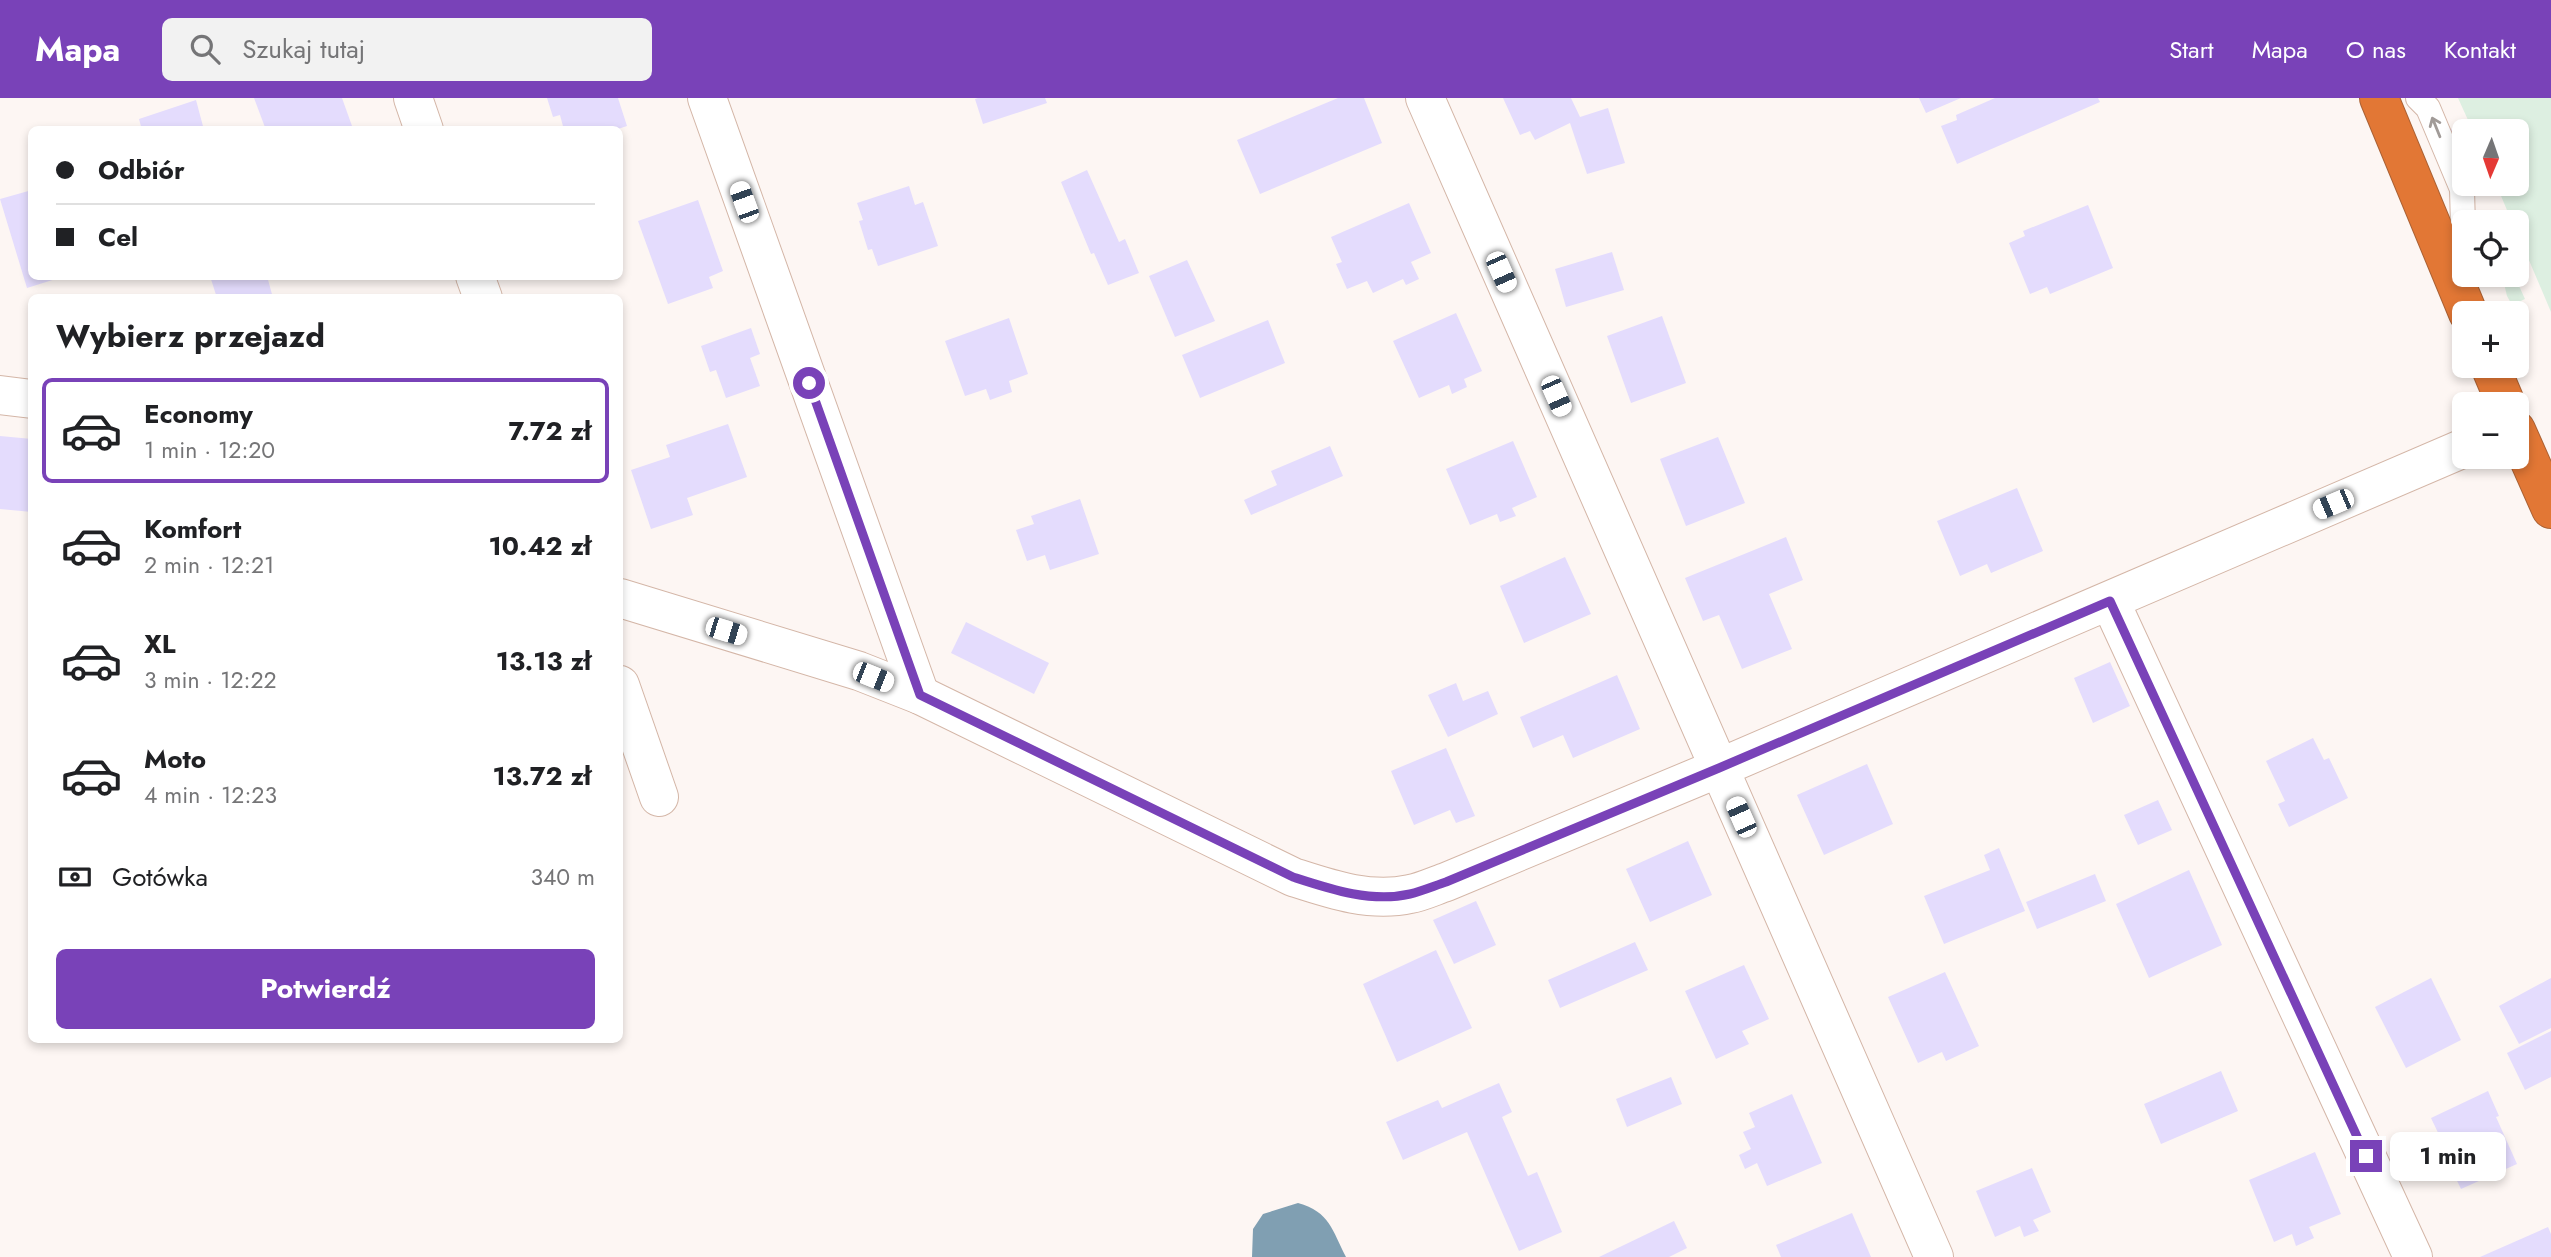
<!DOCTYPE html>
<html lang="pl">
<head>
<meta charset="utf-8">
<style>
  :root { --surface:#fff; --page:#f2f2f2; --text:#202124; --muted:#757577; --line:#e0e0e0; --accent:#7942b8 }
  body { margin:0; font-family:Jost,sans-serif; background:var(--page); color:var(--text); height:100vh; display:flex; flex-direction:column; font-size:26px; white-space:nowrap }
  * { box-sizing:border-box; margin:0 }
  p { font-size:23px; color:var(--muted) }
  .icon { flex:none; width:38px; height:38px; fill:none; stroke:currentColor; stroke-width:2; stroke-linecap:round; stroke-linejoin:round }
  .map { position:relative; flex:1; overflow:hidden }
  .sheet { position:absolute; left:28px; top:196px; width:595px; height:749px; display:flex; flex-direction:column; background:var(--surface); border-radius:10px; box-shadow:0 4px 10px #0003 }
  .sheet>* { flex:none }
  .guide { position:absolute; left:28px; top:28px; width:595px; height:154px; border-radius:10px; box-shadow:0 4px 10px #0003; display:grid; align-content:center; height:154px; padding:0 28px; background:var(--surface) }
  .needle { width:46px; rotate:182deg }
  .buttons { position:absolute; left:2452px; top:21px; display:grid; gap:14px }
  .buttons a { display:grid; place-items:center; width:77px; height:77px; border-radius:10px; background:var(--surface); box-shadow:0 4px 10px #0003; font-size:35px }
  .end { position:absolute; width:32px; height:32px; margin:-16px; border:9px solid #7942b8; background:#fff; box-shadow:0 0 0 4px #fff }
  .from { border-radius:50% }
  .bubble { position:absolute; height:49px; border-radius:10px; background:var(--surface); box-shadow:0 4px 10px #0003; font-size:23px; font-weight:700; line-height:49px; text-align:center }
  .car { position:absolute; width:21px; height:42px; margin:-21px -10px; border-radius:9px; box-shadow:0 0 5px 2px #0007; background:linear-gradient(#fff 24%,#345 0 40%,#fff 0 76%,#345 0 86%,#fff 0) }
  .guide b { display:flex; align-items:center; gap:24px; height:66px; font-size:26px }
  .guide b+b { border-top:2px solid var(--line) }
  .guide i { width:18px; height:18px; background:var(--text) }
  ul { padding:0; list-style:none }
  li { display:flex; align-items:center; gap:21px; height:105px; margin:0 14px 10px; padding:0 14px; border:4px solid transparent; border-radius:10px }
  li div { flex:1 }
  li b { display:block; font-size:26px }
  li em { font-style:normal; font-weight:700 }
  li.on { border-color:var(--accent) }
  li>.icon { width:63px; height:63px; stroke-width:1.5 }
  h2 { padding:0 28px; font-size:32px; line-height:84px }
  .pay { display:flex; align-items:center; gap:18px; height:77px; padding:0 28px; font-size:26px }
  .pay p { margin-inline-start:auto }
  .action { display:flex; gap:14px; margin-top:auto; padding:14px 28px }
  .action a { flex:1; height:80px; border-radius:10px; background:var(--accent); color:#fff; font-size:28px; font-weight:700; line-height:80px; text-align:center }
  header { display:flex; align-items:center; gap:42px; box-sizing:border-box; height:98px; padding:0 35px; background:var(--accent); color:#fff }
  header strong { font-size:33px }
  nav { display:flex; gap:38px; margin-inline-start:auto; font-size:24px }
  .search { width:490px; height:63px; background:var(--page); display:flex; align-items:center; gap:18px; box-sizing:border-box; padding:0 24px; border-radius:10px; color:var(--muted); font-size:26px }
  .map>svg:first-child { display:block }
  .green { fill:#ddefe1 }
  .water { fill:#809fb2 }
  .building { fill:#e4dcfd }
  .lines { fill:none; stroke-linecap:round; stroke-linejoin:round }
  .lane-casing { stroke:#d4b6a7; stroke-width:26 }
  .street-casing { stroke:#d4b6a7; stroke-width:40 }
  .highway-casing { stroke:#aa6134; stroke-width:40 }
  .lane { stroke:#fff; stroke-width:24 }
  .street { stroke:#fff; stroke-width:38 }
  .highway { stroke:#e27735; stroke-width:38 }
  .oneway { stroke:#a19b98 }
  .route { stroke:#7942b8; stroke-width:9 }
</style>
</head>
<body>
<header>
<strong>Mapa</strong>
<div class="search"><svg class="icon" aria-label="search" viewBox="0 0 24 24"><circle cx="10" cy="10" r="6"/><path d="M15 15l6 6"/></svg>Szukaj tutaj</div>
<nav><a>Start</a><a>Mapa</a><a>O nas</a><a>Kontakt</a></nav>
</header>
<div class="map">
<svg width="2551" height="1159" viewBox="0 0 2551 1159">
  <rect width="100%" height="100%" fill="#fdf6f3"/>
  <g class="green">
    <polygon points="2458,0 2551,0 2551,214 2517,134 2516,124 2512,124 2496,86 2516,86 2516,33 2473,33"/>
    <polygon points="2502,177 2514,177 2525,201 2512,207 2507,198"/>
  </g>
  <path class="water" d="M1298 1105C1330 1114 1332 1132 1346 1159H1252L1253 1131 1263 1116Z"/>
  <g class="building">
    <polygon points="254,0 342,0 352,28 342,32 266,32"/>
    <polygon points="547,0 618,0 627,28 615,32 564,32 560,17 553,19"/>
    <polygon points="978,0 1045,0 1047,5 983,26 975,1"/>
    <polygon points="1338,0 1364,0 1382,45 1260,96 1237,42"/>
    <polygon points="1503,0 1571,0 1580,19 1608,10 1625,65 1587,76 1570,25 1535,42 1530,33 1520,37"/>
    <polygon points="1919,0 1961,0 1926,15"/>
    <polygon points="1995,0 2098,0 2100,4 1957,66 1941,28 1957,22 1956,17"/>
    <polygon points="196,2 204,32 142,32 139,21"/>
    <polygon points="2454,30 2464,54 2464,64 2460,65 2447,34"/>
    <polygon points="1087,72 1119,144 1125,141 1139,175 1108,187 1094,155 1091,156 1061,84"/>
    <polygon points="909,88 915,107 923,104 938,148 878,168 872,151 868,152 859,123 863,122 857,105"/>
    <polygon points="32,92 32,178 62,179 27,190 0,101"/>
    <polygon points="698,102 723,173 709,179 713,190 668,206 638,123"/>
    <polygon points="1409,105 1431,155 1411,164 1419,181 1406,187 1403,181 1373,195 1367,183 1347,191 1336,166 1342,164 1331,139"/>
    <polygon points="2088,107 2113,170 2050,196 2047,189 2030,196 2009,145 2025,138 2023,133"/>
    <polygon points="1612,154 1624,192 1566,209 1555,171"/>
    <polygon points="1187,162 1215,223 1175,239 1149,178"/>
    <polygon points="210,178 267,178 273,200 217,200"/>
    <polygon points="1456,215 1482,273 1464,281 1467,289 1452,296 1449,287 1419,300 1393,243"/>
    <polygon points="1662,218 1686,285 1631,305 1607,238"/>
    <polygon points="1009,220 1028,276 1009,283 1012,294 990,302 986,291 965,298 945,243"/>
    <polygon points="1268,222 1285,265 1200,300 1182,257"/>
    <polygon points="751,230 760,256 750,260 760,288 726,300 716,272 710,274 701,248"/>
    <polygon points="728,326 747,379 687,400 693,417 651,431 631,372 670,359 666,347"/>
    <polygon points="0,338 32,341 32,414 0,411"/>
    <polygon points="1718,339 1745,405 1686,428 1660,361"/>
    <polygon points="1513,343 1537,399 1512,410 1516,418 1500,424 1497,416 1470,427 1446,371"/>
    <polygon points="1330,348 1343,378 1251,417 1244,402 1277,387 1271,373"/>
    <polygon points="2017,390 2043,453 1991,475 1987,466 1960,478 1937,423"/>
    <polygon points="1080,401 1099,456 1050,472 1045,457 1027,463 1016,432 1034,426 1031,418"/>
    <polygon points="1786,439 1803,482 1769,496 1792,551 1742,571 1719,517 1703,523 1685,480"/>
    <polygon points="1565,459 1591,516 1524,545 1500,488"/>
    <polygon points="966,524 1049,565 1034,596 951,555"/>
    <polygon points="2110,564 2130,608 2093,625 2074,580"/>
    <polygon points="1617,577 1640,631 1573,660 1563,637 1533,650 1520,619"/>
    <polygon points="1456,585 1463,603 1488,593 1498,616 1448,639 1428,597"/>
    <polygon points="2313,640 2324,662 2329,660 2348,700 2289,729 2278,706 2285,703 2266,663"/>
    <polygon points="1446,650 1475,718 1456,725 1450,712 1414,727 1391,673"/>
    <polygon points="1867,666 1893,726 1824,757 1797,697"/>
    <polygon points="2158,702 2172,732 2138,747 2124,717"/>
    <polygon points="1688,743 1712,797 1650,824 1626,771"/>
    <polygon points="1999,750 2025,813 1944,846 1924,798 1990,772 1984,757"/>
    <polygon points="2189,772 2222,847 2149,880 2116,806"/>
    <polygon points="2095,776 2106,803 2037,831 2026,804"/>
    <polygon points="1476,803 1496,847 1454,866 1433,822"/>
    <polygon points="1635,844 1648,872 1560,910 1548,882"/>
    <polygon points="1436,852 1472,930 1397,964 1363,886"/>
    <polygon points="1744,867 1769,921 1742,933 1749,946 1716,961 1685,893"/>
    <polygon points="1945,874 1979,948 1946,963 1942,954 1918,965 1888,899"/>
    <polygon points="2431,880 2461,942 2406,970 2375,909"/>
    <polygon points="2551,880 2551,930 2519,946 2499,908"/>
    <polygon points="2551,933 2551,979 2525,992 2507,955"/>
    <polygon points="2221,973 2238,1013 2161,1046 2144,1006"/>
    <polygon points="1671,979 1682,1006 1627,1029 1616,1001"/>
    <polygon points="1499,985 1512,1014 1502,1019 1528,1078 1537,1074 1562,1134 1519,1153 1467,1034 1403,1062 1386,1024 1438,1002 1442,1010"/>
    <polygon points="2488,993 2499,1018 2496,1019 2517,1066 2461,1091 2448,1064 2441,1067 2432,1048 2442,1043 2431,1020"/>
    <polygon points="1792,996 1822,1065 1767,1088 1757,1065 1745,1071 1739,1057 1751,1051 1743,1034 1755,1029 1749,1015"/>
    <polygon points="2315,1054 2341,1116 2309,1129 2314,1140 2296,1148 2292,1136 2274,1144 2249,1082"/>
    <polygon points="2032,1070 2051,1114 2033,1122 2039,1133 2024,1139 2020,1128 1995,1139 1976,1093"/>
    <polygon points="1852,1115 1871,1159 1781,1159 1776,1147"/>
    <polygon points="1674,1123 1687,1150 1669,1159 1599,1159"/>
    <polygon points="2548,1129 2551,1136 2551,1159 2480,1159"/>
  </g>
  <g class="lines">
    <defs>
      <polyline id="lane" points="2418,0 2428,10 2462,91 2464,165"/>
      <g id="street">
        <polyline points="413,0 424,32"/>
        <polyline points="707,0 920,597"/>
        <polyline points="1425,0 1934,1159"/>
        <polyline points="475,178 483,200"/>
        <polyline points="0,297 32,301"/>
        <path d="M620 500 859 573 920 597 1293 779C1330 791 1370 805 1410 796 1422 794 1434 788 1446 784L1719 670 2464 350"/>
        <polyline points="2110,503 2413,1159"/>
        <polyline points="620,587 659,699"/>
      </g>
      <g id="highway">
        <polyline points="2379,0 2468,215"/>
        <polyline points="2490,268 2506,306"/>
        <polyline points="2516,332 2551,411"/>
      </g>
    </defs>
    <use href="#lane" class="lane-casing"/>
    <use href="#street" class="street-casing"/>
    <use href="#highway" class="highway-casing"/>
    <use href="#lane" class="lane"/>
    <use href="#street" class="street"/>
    <use href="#highway" class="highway"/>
  </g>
  <defs><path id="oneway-shaft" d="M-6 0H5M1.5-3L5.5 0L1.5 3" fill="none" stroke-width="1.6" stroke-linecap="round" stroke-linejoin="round" transform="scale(1.75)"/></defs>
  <use class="oneway" href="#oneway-shaft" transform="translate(2436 29) rotate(-112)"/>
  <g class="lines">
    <path class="route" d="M809 285 920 597 1293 779C1330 791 1371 805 1410 796 1422 793 1434 788 1446 784L1719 670 2110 503 2366 1058"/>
  </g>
</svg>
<div class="buttons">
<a><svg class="needle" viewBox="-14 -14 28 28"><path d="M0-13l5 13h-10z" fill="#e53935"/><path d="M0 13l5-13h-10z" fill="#757577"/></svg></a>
<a><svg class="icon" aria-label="locate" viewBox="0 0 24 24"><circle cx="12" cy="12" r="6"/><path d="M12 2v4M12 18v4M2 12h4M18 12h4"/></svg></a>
<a>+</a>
<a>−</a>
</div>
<i class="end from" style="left:809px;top:285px"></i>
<i class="end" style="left:2366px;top:1058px"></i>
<div class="bubble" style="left:2390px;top:1034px;width:116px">1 min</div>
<i class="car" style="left:744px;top:104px;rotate:340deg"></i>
<i class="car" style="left:1501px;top:174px;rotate:156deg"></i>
<i class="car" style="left:1556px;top:298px;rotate:156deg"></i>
<i class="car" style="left:2333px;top:406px;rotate:247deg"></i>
<i class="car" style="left:726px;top:533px;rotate:107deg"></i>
<i class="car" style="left:873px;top:579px;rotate:112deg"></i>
<i class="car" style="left:1741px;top:719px;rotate:336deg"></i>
<div class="guide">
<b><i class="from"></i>Odbiór</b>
<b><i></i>Cel</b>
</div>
<section class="sheet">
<h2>Wybierz przejazd</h2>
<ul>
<li class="on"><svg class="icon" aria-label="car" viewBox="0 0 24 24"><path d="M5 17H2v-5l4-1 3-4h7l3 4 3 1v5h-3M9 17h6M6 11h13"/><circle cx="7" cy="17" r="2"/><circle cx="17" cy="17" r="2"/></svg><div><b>Economy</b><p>1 min · 12:20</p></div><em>7.72 zł</em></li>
<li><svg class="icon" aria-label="car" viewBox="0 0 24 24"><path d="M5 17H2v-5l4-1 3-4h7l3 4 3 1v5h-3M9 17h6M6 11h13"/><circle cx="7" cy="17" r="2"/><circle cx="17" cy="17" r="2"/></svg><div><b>Komfort</b><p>2 min · 12:21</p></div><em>10.42 zł</em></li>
<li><svg class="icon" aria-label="car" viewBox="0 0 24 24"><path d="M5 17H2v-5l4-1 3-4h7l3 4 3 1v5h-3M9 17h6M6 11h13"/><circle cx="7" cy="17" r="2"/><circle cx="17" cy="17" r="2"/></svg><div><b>XL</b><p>3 min · 12:22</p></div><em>13.13 zł</em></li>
<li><svg class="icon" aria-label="car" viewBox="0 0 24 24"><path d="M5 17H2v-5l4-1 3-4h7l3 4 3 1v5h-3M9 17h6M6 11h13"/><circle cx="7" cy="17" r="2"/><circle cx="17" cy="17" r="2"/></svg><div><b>Moto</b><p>4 min · 12:23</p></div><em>13.72 zł</em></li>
</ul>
<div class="pay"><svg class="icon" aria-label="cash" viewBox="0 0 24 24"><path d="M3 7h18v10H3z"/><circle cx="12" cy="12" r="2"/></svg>Gotówka<p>340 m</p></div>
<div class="action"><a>Potwierdź</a></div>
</section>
</div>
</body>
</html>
